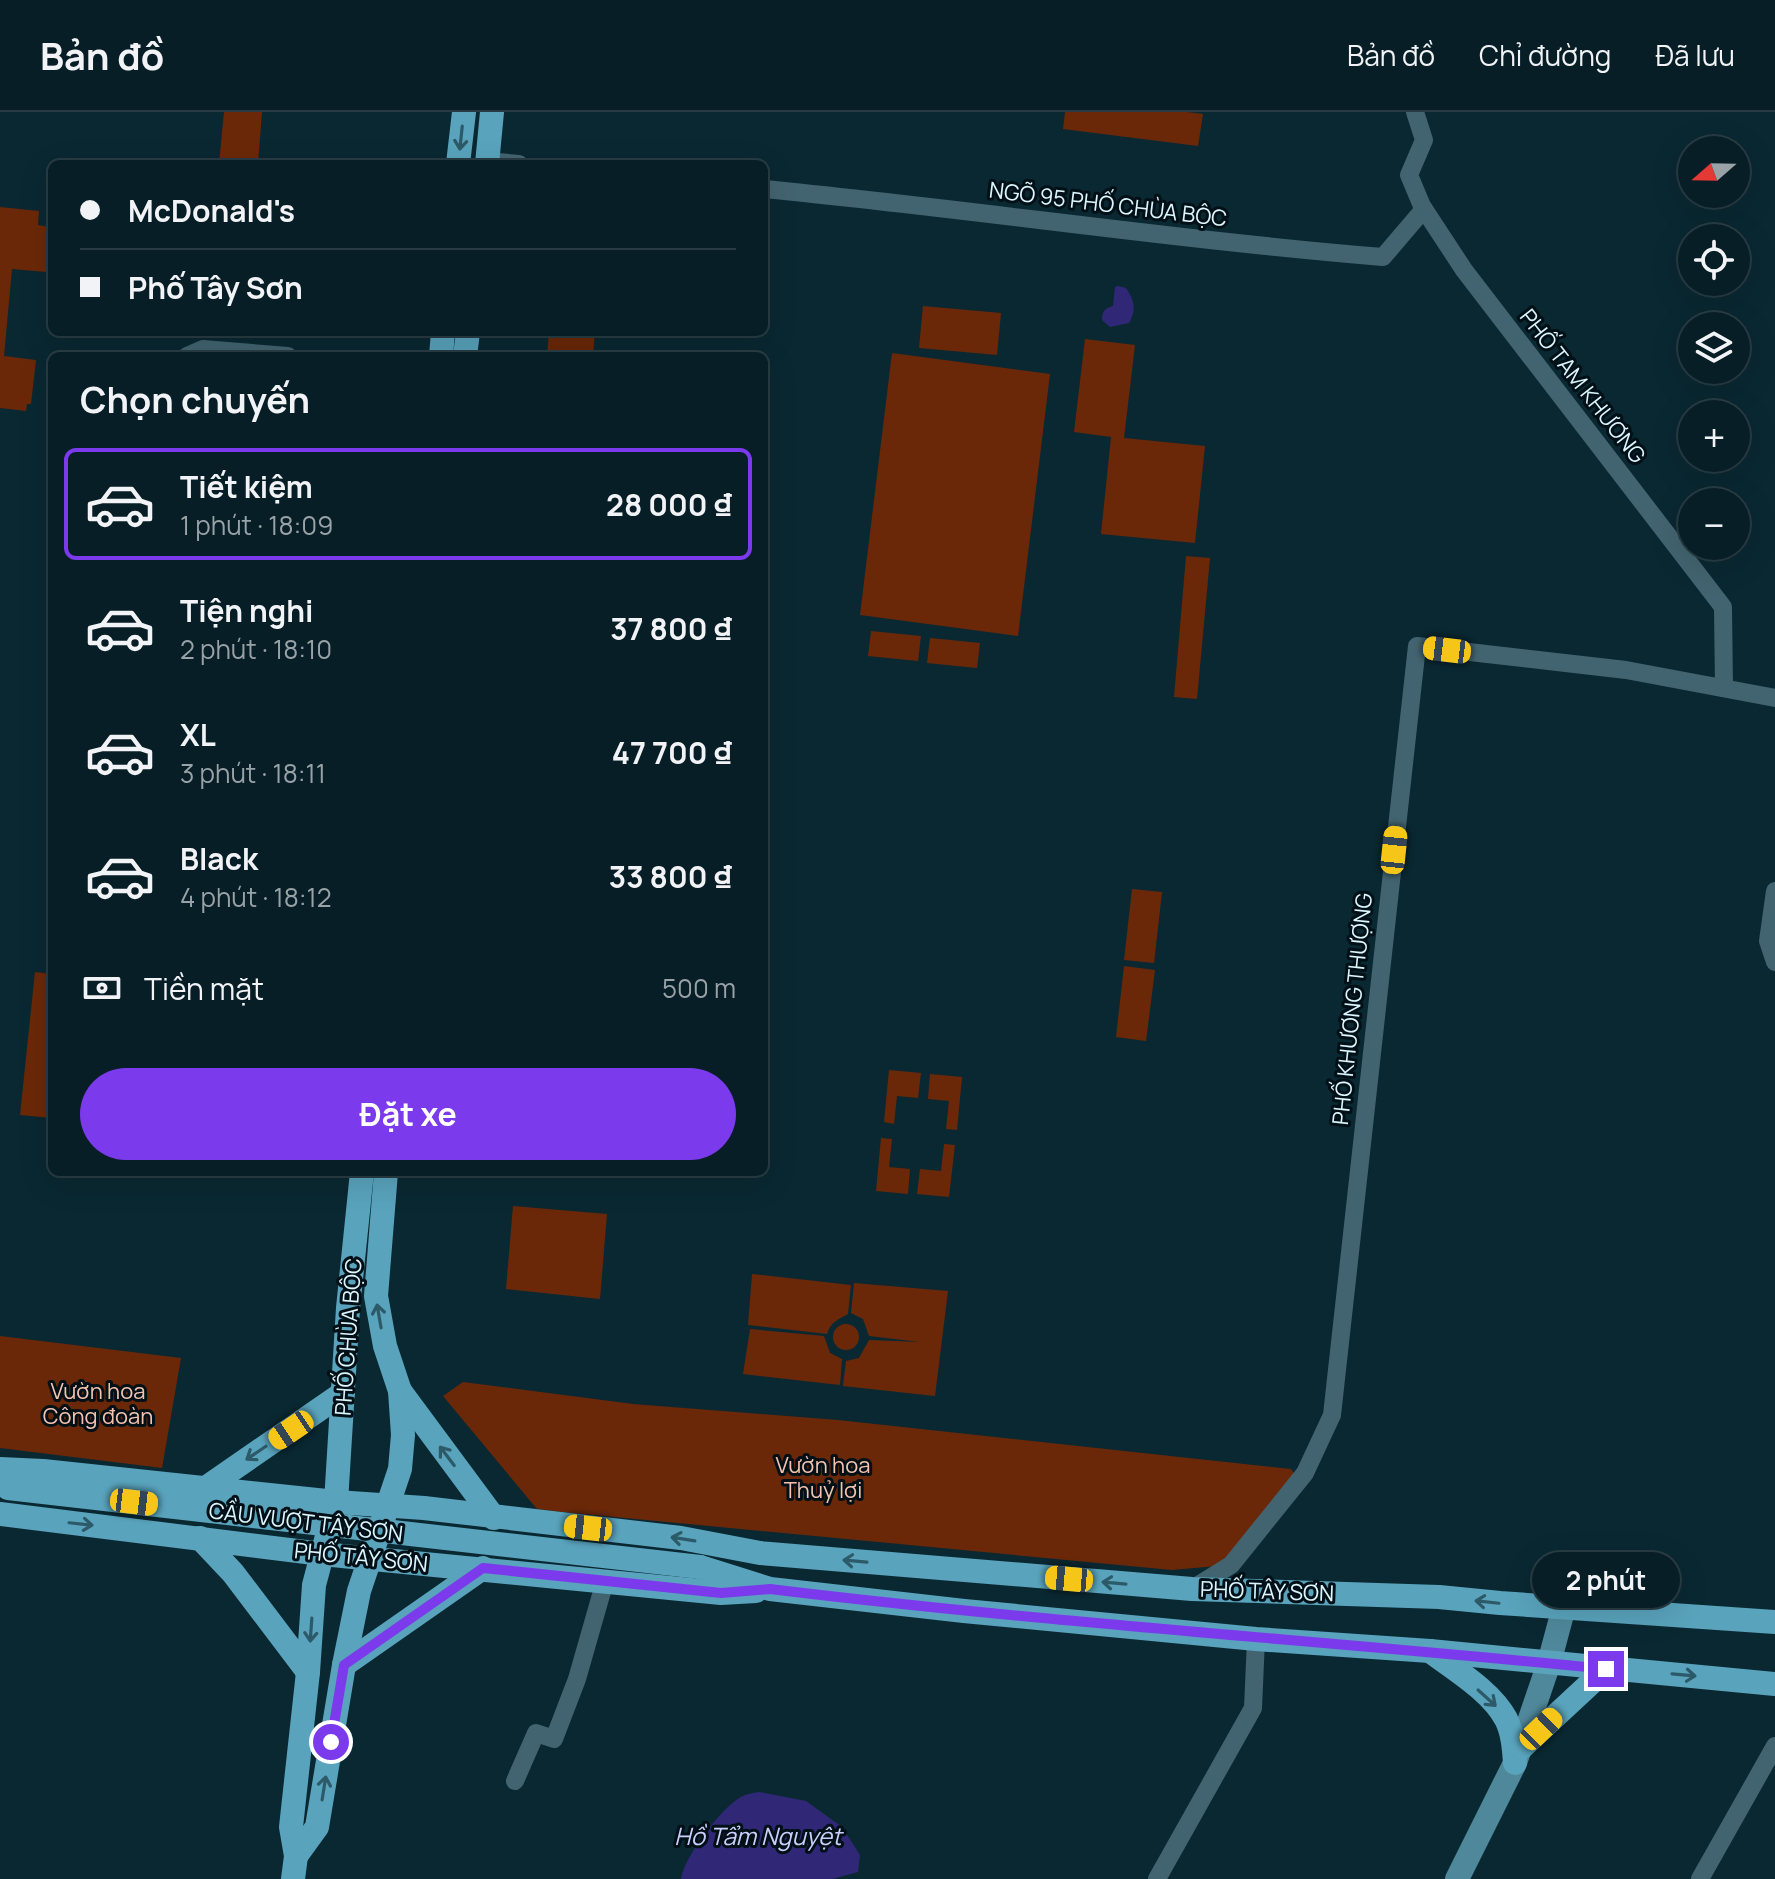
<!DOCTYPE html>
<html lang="vi">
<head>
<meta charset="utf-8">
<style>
  :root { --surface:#081e26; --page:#162b32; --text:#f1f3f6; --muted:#98a2a7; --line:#293c43; --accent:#7c3aed }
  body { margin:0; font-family:Manrope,sans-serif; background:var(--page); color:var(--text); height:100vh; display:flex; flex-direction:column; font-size:30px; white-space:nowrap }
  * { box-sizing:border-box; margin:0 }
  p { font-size:26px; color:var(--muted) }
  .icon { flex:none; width:44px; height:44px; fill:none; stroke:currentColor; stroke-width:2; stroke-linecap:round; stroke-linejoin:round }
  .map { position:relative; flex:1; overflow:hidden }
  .details { position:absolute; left:48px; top:240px; width:720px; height:824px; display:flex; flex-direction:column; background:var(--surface); border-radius:12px; box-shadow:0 8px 32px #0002,0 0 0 2px var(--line) }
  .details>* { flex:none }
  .top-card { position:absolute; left:48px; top:48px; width:720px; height:176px; border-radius:12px; box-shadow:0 8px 32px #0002,0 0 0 2px var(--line); display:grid; align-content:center; height:176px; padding:0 32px; background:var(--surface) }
  .needle { width:52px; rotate:250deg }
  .buttons { position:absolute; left:1678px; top:24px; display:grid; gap:16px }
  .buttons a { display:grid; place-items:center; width:72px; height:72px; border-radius:50%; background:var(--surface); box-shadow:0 8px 32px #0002,0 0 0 2px var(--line); font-size:40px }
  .end { position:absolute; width:36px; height:36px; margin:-18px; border:10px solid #7c3aed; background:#fff; box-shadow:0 0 0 4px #fff }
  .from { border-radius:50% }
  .bubble { position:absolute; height:56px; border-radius:28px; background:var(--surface); box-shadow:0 8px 32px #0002,0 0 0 2px var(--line); font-size:26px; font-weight:700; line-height:56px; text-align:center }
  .car { position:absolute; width:24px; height:48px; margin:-24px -12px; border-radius:10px; box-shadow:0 0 6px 2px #0007; background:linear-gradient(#f5c518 24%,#345 0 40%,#f5c518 0 76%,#345 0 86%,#f5c518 0) }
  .top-card b { display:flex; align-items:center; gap:28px; height:76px; font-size:30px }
  .top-card b+b { border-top:2px solid var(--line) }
  .top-card i { width:20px; height:20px; background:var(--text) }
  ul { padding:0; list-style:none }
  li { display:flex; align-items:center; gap:24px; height:112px; margin:0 16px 12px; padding:0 16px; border:4px solid transparent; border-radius:12px }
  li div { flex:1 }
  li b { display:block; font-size:30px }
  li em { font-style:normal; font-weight:700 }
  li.active { border-color:var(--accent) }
  li>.icon { width:72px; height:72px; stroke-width:1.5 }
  h2 { padding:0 32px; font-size:36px; line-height:96px }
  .pay { display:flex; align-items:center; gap:20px; height:88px; padding:0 32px; font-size:30px }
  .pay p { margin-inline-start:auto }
  .action { display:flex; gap:16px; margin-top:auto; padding:16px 32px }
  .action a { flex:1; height:92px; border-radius:48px; background:var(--accent); color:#fff; font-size:32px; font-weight:700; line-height:92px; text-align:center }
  header { display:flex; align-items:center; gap:48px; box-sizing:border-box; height:112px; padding:0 40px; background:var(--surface); border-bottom:2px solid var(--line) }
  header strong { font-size:38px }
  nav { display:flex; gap:44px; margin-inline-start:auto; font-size:28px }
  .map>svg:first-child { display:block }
  .green { fill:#6b2808 }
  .water { fill:#302877 }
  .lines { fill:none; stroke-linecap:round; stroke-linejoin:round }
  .street { stroke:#426470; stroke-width:18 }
  .secondary { stroke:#4f889b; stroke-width:24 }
  .primary { stroke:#59a3bc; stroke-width:24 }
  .primary-bridge { stroke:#59a3bc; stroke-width:24 }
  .oneway { stroke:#2c5a69 }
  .route { stroke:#7c3aed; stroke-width:10 }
  .labels { text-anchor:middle; stroke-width:6; stroke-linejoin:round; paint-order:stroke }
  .street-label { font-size:22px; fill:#dcf5fe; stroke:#001016 }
  .park-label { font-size:22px; fill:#f5c2af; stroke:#001016 }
  .water-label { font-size:24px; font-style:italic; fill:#cbcefc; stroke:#001016 }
</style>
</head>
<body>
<header>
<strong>Bản đồ</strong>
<nav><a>Bản đồ</a><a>Chỉ đường</a><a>Đã lưu</a></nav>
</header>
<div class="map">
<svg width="1775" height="1767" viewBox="0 0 1775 1767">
  <rect width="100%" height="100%" fill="#0a2832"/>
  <g class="green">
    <polygon points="224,0 262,0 258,52 219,52"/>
    <polygon points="1065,0 1187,0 1203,2 1198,34 1063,17"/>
    <polygon points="0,95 39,99 38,113 50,115 46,160 12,157 4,244 36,248 31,292 27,292 26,299 0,296"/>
    <polygon points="923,194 1001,201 997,243 919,236"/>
    <polygon points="549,220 595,220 593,244 547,244"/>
    <polygon points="1085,227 1135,233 1124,326 1205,334 1195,431 1101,422 1111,325 1074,320"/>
    <polygon points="892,241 1050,262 1018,524 860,503"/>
    <polygon points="1186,444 1210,446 1197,587 1174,585"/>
    <polygon points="871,519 921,524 918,549 868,544"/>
    <polygon points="930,526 980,531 977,556 927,551"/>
    <polygon points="1132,777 1162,780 1154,851 1124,848"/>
    <polygon points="1124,854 1155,858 1146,929 1116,925"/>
    <polygon points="35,860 52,862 52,1006 20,1003"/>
    <polygon points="889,958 921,961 918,986 897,984 894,1012 884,1010"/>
    <polygon points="930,962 962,965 957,1018 946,1017 949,989 928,987"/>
    <polygon points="881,1026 892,1027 889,1055 910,1057 908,1082 876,1079"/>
    <polygon points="944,1032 955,1033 949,1085 917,1082 920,1057 941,1059"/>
    <polygon points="513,1094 607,1102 600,1187 506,1177"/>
    <path d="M752 1162 851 1173 848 1202C838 1208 831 1209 827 1222L748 1213Z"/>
    <polygon points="854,1171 948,1179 935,1284 843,1274 846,1249 859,1246 869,1228 920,1230 869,1224 863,1207 851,1201"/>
    <circle cx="846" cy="1225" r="13"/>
    <polygon points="750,1217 824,1224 830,1241 842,1247 840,1273 743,1262"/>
    <polygon points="0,1224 181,1246 162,1356 0,1336"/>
    <polygon points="463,1270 633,1292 838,1308 1291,1357 1301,1372 1217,1454 1172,1458 562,1400 537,1397 443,1284"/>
  </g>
  <g class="water">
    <path d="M1118 174 1126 176C1134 188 1137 197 1129 211L1110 215 1102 208C1102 199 1105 196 1113 194L1115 175Z"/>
    <path d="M759 1680 806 1689 842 1715 860 1743 858 1760 832 1767H681C684 1745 721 1696 741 1685 746 1682 753 1681 759 1680Z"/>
  </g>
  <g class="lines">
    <g class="street">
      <polyline points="1415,0 1424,28 1409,63 1422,94 1464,158 1723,495 1724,576"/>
      <polyline points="487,49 519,52"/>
      <path d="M764 77C971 97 1176 128 1383 145L1424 97"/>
      <polyline points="187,244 203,237 288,244"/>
      <polyline points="1775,779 1768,829 1775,850"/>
      <polyline points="1192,1477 1231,1453 1305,1361 1332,1303 1417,534 1626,558 1775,586"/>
      <polyline points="515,1669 536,1621 554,1627 577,1567 605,1469"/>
      <polyline points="1157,1767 1253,1596 1256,1527"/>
      <polyline points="1700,1767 1775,1634"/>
    </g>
    <polyline class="secondary" points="1457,1767 1515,1651 1549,1551 1564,1495"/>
    <g class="primary">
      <polyline points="458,52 464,0"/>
      <polyline points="487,52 492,0"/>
      <polyline points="441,244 443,220"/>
      <polyline points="465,244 468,220"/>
      <polyline points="400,1279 494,1406"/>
      <polyline points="0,1357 43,1359 336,1390 424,1396 681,1426 760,1441 1192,1477 1439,1485 1500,1491 1775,1510"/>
      <polyline points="204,1377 343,1281"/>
      <polyline points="0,1402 322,1442 721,1481 756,1479"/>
      <polyline points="200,1426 233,1461 308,1560"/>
      <polyline points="700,1455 770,1477 964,1499 1256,1527 1430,1539 1775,1572"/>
      <path d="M1430 1539C1455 1558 1491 1579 1506 1607 1513 1621 1514 1637 1515 1651"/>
      <polyline points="344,1553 483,1456"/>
      <polyline points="1521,1636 1606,1557"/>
      <polyline points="296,1744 317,1715 344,1553 359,1479 400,1357 403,1323 400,1279 385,1234 376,1184 386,1060"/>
      <polyline points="293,1767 296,1744 291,1715 308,1560 314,1473 336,1390 348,1196 362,1060"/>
    </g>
    <polyline class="primary-bridge" points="8,1376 700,1455"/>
  </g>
  <defs><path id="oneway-shaft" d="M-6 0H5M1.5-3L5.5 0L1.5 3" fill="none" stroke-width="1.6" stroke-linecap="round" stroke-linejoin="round" transform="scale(2)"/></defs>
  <g class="oneway">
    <use href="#oneway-shaft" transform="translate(461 26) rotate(96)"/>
    <use href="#oneway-shaft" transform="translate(379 1204) rotate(-100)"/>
    <use href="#oneway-shaft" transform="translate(256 1341) rotate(146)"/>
    <use href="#oneway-shaft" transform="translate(447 1344) rotate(-127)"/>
    <use href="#oneway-shaft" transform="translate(81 1412) rotate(6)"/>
    <use href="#oneway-shaft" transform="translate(683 1427) rotate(-171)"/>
    <use href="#oneway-shaft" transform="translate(855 1449) rotate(-175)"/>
    <use href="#oneway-shaft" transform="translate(1114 1471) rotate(-175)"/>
    <use href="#oneway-shaft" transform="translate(1487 1490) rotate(-174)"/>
    <use href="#oneway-shaft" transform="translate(311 1518) rotate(94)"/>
    <use href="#oneway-shaft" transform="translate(1684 1563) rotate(5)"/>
    <use href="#oneway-shaft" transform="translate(1487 1586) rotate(42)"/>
    <use href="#oneway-shaft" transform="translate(324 1676) rotate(-81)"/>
  </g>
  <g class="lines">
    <path class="route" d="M331 1630 344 1553 483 1456 721 1481 770 1477C1048 1511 1328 1529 1606 1557"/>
  </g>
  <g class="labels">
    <g class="street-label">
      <text transform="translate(1108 92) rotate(7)" y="8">NGÕ 95 PHỐ CHÙA BỘC</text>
      <text transform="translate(1583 274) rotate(52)" y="8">PHỐ TAM KHƯƠNG</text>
      <text transform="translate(1352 897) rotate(-84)" y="8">PHỐ KHƯƠNG THƯỢNG</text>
      <text transform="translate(348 1225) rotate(-86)" y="8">PHỐ CHÙA BỘC</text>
      <text transform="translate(306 1410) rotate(7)" y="8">CẦU VƯỢT TÂY SƠN</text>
      <text transform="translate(361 1445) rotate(6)" y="8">PHỐ TÂY SƠN</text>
      <text transform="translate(1267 1479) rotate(2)" y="8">PHỐ TÂY SƠN</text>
    </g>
    <g class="park-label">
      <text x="98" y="1287">Vườn hoa<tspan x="98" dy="25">Công đoàn</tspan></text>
      <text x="823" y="1361">Vườn hoa<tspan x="823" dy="25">Thuỷ lợi</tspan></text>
    </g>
    <g class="water-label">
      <text x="758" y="1733">Hồ Tẩm Nguyệt</text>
    </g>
  </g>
</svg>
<div class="buttons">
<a><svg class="needle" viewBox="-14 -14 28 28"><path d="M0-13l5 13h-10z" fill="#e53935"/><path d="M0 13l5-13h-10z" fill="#98a2a7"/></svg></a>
<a><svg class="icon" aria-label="locate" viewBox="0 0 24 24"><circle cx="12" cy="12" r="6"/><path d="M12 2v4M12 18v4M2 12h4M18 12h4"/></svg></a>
<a><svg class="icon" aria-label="layers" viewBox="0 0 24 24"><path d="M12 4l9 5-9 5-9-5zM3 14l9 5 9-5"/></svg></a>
<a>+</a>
<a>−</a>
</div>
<i class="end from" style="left:331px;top:1630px"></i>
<i class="end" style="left:1606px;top:1557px"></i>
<div class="bubble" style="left:1532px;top:1440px;width:148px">2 phút</div>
<i class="car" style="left:1447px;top:538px;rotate:277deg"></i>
<i class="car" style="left:1394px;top:738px;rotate:6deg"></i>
<i class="car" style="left:291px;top:1318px;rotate:236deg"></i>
<i class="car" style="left:134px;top:1390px;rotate:97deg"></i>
<i class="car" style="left:588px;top:1416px;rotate:276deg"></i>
<i class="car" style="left:1069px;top:1467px;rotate:275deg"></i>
<i class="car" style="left:1541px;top:1617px;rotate:46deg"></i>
<div class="top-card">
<b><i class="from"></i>McDonald's</b>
<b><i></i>Phố Tây Sơn</b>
</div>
<section class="details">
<h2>Chọn chuyến</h2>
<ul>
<li class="active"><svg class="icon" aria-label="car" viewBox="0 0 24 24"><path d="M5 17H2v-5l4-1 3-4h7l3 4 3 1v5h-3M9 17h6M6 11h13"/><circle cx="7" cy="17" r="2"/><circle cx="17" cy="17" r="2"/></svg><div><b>Tiết kiệm</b><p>1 phút · 18:09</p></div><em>28 000 ₫</em></li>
<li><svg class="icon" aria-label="car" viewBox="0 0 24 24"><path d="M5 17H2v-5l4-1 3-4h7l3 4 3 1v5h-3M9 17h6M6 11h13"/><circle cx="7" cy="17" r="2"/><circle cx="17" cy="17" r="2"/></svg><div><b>Tiện nghi</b><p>2 phút · 18:10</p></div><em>37 800 ₫</em></li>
<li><svg class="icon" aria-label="car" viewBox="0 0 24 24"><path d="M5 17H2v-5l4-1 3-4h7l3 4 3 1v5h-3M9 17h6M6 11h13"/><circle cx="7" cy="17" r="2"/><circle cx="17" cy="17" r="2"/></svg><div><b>XL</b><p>3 phút · 18:11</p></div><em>47 700 ₫</em></li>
<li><svg class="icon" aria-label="car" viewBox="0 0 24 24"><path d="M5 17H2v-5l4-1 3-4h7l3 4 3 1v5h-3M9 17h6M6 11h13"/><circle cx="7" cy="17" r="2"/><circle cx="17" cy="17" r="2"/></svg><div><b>Black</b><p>4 phút · 18:12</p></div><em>33 800 ₫</em></li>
</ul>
<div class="pay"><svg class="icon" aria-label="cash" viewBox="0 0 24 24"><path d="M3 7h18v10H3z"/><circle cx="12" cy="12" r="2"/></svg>Tiền mặt<p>500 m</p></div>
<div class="action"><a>Đặt xe</a></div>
</section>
</div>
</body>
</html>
